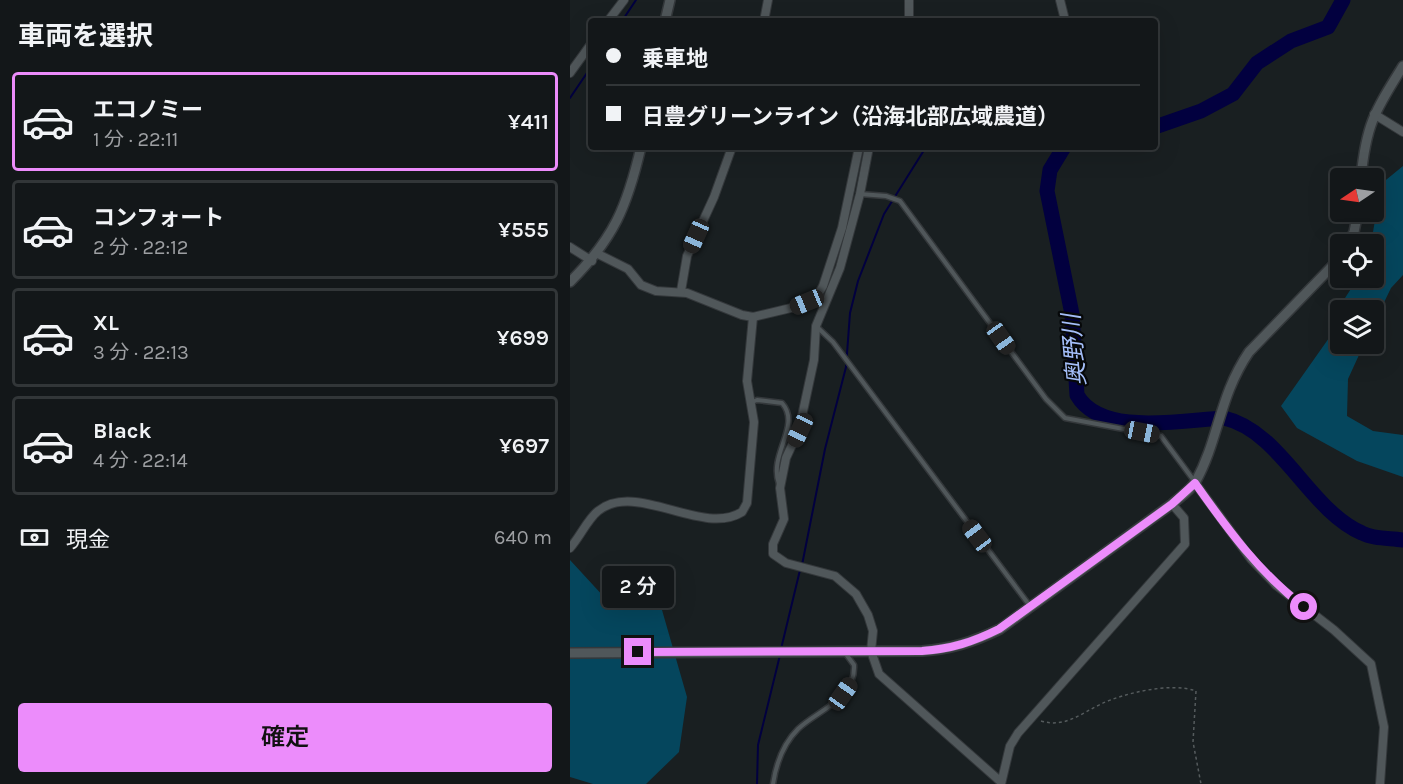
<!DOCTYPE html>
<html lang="ja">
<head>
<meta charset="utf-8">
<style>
  :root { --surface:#131719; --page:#202426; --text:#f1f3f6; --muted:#9d9fa2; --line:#323638; --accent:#ec8cfb }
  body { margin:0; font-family:Karla,"Noto Sans JP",sans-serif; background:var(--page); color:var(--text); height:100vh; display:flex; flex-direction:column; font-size:22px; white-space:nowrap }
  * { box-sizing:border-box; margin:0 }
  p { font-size:20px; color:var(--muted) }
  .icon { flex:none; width:33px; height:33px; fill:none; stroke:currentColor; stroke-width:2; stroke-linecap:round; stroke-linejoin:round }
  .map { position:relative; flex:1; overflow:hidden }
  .details { display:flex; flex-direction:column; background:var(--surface); width:570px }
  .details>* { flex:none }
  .top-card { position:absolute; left:18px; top:18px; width:570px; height:132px; border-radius:6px; box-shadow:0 6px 24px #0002,0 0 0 2px var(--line); display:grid; align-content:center; height:132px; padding:0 18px; background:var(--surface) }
  .needle { width:39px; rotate:257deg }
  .buttons { position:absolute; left:760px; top:168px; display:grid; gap:12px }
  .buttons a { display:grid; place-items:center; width:54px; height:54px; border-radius:6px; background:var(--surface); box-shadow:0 6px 24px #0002,0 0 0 2px var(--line); font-size:30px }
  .end { position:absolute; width:27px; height:27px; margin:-14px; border:8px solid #ec8cfb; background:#111; box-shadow:0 0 0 3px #111 }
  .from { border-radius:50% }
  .bubble { position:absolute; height:42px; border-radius:6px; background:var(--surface); box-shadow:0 6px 24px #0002,0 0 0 2px var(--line); font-size:20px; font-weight:600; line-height:42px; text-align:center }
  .car { position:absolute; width:18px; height:36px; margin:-18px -9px; border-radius:8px; box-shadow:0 0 4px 2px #0007; background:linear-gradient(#222 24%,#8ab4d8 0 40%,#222 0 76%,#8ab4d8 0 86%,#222 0) }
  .top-card b { display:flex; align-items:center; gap:21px; height:57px; font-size:22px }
  .top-card b+b { border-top:2px solid var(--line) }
  .top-card i { width:15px; height:15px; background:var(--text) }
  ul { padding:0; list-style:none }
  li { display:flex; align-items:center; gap:18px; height:99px; margin:0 12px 9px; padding:0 6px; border:3px solid var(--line); border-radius:6px }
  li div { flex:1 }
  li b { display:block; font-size:22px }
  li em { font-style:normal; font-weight:600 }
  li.current { border-color:var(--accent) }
  li>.icon { width:54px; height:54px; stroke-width:1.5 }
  h2 { padding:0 18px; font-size:27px; line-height:72px }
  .pay { display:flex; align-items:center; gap:15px; height:66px; padding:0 18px; font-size:22px }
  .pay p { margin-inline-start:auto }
  .button { display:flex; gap:12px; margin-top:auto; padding:12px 18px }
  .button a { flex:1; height:69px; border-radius:6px; background:var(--accent); color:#111; font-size:24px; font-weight:600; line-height:69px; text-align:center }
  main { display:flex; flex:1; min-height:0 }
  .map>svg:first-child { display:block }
  .green { fill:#05465d }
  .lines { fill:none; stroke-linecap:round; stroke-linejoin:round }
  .stream { stroke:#02003f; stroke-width:2 }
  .river { stroke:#02003f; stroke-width:15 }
  .service-casing { stroke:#34383b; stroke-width:7 }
  .minor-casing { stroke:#34383b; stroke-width:10 }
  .tertiary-casing { stroke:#34383b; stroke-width:12 }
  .path { stroke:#555b5d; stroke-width:1.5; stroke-dasharray:3 3; stroke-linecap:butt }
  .service { stroke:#50575a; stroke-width:4 }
  .minor { stroke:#50575a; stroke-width:8 }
  .tertiary { stroke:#50575a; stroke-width:9 }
  .route { stroke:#ec8cfb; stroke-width:8 }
  .labels { text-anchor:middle; stroke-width:4.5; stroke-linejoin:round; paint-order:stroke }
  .water-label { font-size:24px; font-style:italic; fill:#a4bef9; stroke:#060809 }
</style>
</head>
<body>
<main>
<section class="details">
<h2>車両を選択</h2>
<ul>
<li class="current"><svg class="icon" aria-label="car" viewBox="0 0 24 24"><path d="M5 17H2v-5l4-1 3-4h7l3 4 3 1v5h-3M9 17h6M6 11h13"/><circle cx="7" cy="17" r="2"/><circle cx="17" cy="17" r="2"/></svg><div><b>エコノミー</b><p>1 分 · 22:11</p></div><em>¥411</em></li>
<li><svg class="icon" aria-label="car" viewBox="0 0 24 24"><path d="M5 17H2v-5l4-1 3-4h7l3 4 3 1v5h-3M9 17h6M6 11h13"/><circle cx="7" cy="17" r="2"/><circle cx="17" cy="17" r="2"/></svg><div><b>コンフォート</b><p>2 分 · 22:12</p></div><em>¥555</em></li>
<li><svg class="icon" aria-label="car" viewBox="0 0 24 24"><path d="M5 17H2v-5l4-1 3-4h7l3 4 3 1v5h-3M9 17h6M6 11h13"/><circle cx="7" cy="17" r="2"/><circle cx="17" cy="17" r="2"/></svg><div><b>XL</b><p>3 分 · 22:13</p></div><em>¥699</em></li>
<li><svg class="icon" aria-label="car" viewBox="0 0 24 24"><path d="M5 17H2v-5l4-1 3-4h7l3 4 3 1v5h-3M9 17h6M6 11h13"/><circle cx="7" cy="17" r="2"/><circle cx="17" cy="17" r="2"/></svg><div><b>Black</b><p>4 分 · 22:14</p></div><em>¥697</em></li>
</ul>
<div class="pay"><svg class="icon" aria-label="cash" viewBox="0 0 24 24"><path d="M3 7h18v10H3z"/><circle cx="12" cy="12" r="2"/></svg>現金<p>640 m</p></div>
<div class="button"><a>確定</a></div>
</section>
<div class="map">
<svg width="833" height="784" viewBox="0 0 833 784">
  <rect width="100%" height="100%" fill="#191f21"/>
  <g class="green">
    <polygon points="833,166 833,275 821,288 804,323 804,310 771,310 771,344 794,344 778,379 777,416 803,431 833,435 833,477 787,461 727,428 711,406 759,338 764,315 788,278 804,278 804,244 801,244 811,184"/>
    <polygon points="0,560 35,598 90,603 117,697 109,752 76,784 23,784 0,777"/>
  </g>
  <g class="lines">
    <g class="stream">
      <polyline points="52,21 66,0"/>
      <polyline points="0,98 21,67"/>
      <polyline points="232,565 255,449 276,367 280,313 288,281 314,214 356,147"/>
      <polyline points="211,649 230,570"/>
      <polyline points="187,784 188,745 210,655"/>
    </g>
    <g class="river">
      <polyline points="585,127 631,111 663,94 687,63 721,41 758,27 773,0"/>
      <path d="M494 147 480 170 477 191 502 314 507 395C531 437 612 420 654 418 711 431 739 510 792 533 803 539 820 538 833 540"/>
    </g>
    <defs>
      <g id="service">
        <polyline points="290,194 316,196 330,201 476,399 495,418 591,436 625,482"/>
        <polyline points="246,326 263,342 460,606"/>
        <path d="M182 402 187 400 212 403C232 426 198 454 209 484"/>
        <path d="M203 784C206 764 213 744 228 729 248 710 286 699 284 665L276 654"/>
      </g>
      <g id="minor">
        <polyline points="490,0 494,16 493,21"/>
        <polyline points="38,21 54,0"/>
        <polyline points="194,21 198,0"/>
        <polyline points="339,21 339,0"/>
        <polyline points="0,73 21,44"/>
        <polyline points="804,114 833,132"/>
        <polyline points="299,147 290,194 270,268 246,326 244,360 229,430 216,458 210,488 214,519 203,544 203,554 216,563 265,576 286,594 298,615 303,631 301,651 309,674 431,782"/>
        <polyline points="0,247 22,261"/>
        <polyline points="28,254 58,269 71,285 86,291 117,293 172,315 183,317 225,307 246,298 253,286 272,228 289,147"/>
        <polyline points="111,291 117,256 144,197 162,147"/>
        <polyline points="625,483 681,559 706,585 764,630 801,664 814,727 810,784"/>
        <path d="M0 548C10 537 17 520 28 511 66 480 132 537 172 512L177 503 184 422 177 381 183 317"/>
        <polyline points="431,784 440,746 448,733 615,544 614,518 602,504"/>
      </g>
      <g id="tertiary">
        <polyline points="95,21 100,0"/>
        <path d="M791 178C796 124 805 111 833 66"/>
        <polyline points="778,244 784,232 788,212"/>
        <path d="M0 282C44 238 57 207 71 147"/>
        <path d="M0 653 352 651C381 649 403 642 430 629L602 504C610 497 621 490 626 481 649 439 649 396 679 352L771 257"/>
      </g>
    </defs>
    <use href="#service" class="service-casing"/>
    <use href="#minor" class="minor-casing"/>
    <use href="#tertiary" class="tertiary-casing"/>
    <path class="path" d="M471 721C495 728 510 714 531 704 554 693 601 682 626 691L623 742 631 784"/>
    <use href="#service" class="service"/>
    <use href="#minor" class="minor"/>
    <use href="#tertiary" class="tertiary"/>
  </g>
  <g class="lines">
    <path class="route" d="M68 652 352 651C381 649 403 642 429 629L602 504 625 483C658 530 689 572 734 607"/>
  </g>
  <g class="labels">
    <g class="water-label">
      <text transform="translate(504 350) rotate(-95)" y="8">奥野川</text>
    </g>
  </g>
</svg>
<div class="buttons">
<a><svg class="needle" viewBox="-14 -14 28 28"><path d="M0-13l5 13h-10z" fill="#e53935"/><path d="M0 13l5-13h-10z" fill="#9d9fa2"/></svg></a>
<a><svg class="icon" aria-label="locate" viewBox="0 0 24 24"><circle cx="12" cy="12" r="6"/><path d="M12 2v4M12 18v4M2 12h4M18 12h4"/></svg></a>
<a><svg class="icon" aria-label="layers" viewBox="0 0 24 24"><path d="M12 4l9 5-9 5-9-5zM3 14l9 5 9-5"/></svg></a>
</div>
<i class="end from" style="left:734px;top:607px"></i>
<i class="end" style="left:68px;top:652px"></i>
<div class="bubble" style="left:32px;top:566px;width:72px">2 分</div>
<i class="car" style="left:126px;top:236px;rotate:204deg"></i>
<i class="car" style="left:237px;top:302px;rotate:248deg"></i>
<i class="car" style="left:431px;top:338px;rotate:145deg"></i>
<i class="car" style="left:230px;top:430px;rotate:205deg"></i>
<i class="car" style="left:572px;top:432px;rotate:101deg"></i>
<i class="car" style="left:407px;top:536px;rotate:323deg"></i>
<i class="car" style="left:273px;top:694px;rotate:35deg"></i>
<div class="top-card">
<b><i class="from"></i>乗車地</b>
<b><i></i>日豊グリーンライン（沿海北部広域農道）</b>
</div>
</div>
</main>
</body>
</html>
